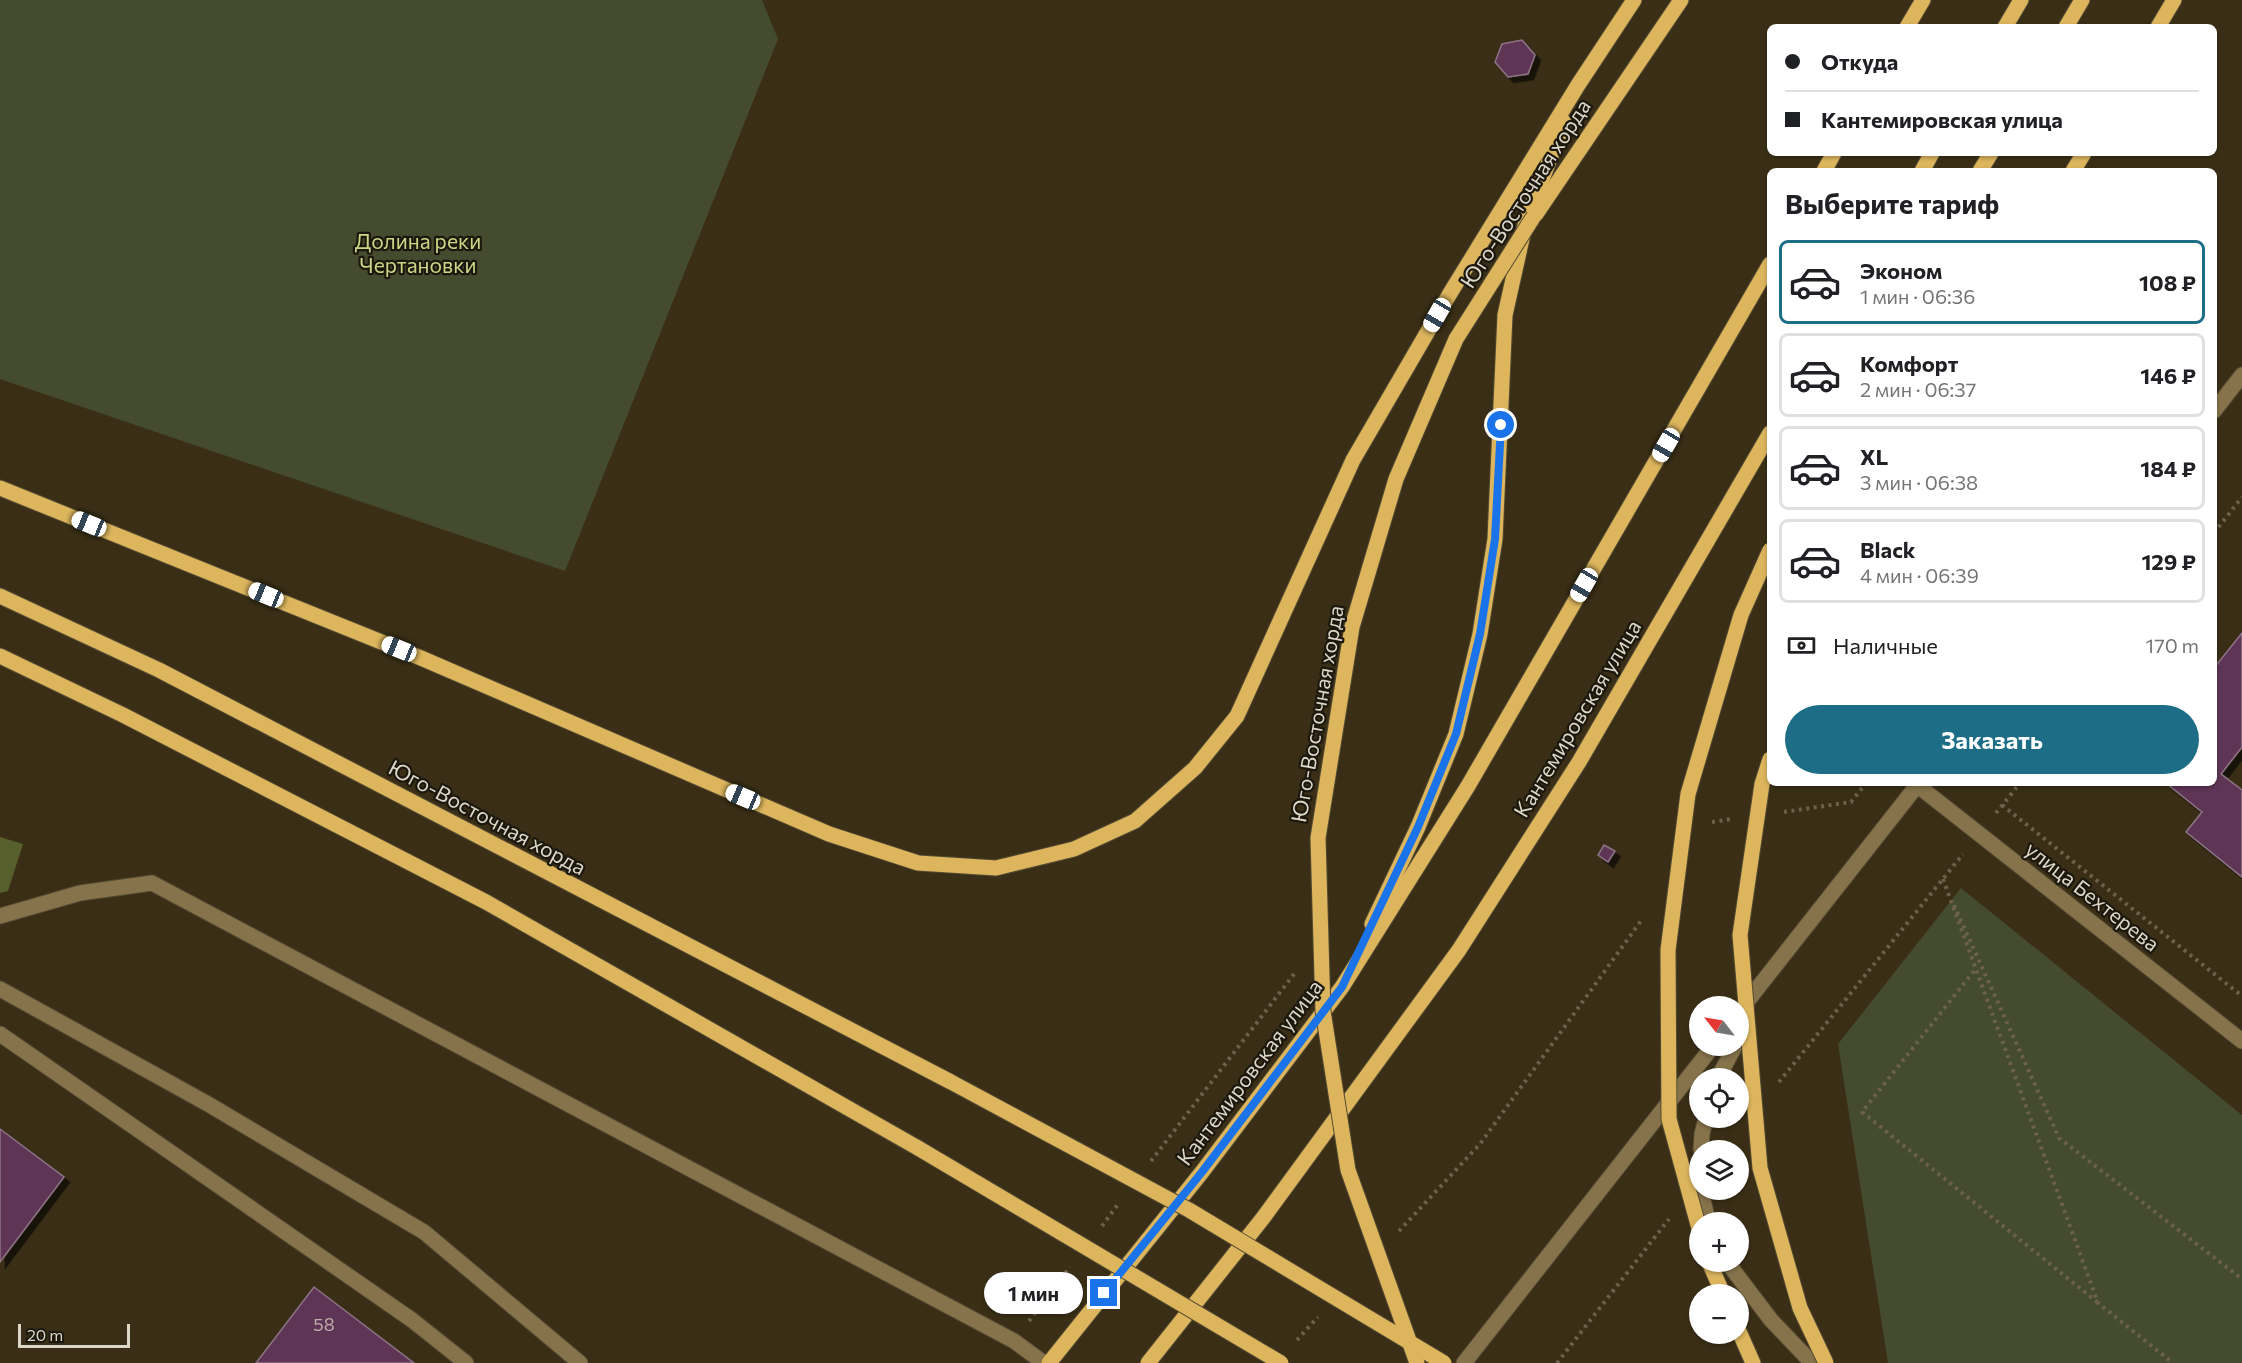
<!DOCTYPE html>
<html lang="ru">
<head>
<meta charset="utf-8">
<style>
  :root { --surface:#fff; --page:#f6f6f6; --text:#202124; --muted:#757577; --line:#e0e0e0; --accent:#1c6d85 }
  body { margin:0; font-family:Commissioner,sans-serif; background:var(--page); color:var(--text); height:100vh; display:flex; flex-direction:column; font-size:22px; white-space:nowrap }
  * { box-sizing:border-box; margin:0 }
  p { font-size:20px; color:var(--muted) }
  .icon { flex:none; width:33px; height:33px; fill:none; stroke:currentColor; stroke-width:2; stroke-linecap:round; stroke-linejoin:round }
  .map { position:relative; flex:1; overflow:hidden }
  .side { position:absolute; left:1767px; top:168px; width:450px; height:618px; display:flex; flex-direction:column; background:var(--surface); border-radius:9px; box-shadow:0 2px 4px #0004 }
  .side>* { flex:none }
  .banner { position:absolute; left:1767px; top:24px; width:450px; height:132px; border-radius:9px; box-shadow:0 2px 4px #0004; display:grid; align-content:center; height:132px; padding:0 18px; background:var(--surface) }
  .needle { width:39px; rotate:301deg }
  .fabs { position:absolute; left:1689px; top:996px; display:grid; gap:12px }
  .fabs a { display:grid; place-items:center; width:60px; height:60px; border-radius:50%; background:var(--surface); box-shadow:0 2px 4px #0004; font-size:30px }
  .scale { position:absolute; left:18px; bottom:15px; width:112px; box-sizing:border-box; padding-left:6px; border:3px solid #ddd7c8; border-top:0; font-size:16px; line-height:21px; white-space:nowrap; color:#ddd7c8; -webkit-text-stroke:4px #1d180d; paint-order:stroke }
  .end { position:absolute; width:27px; height:27px; margin:-14px; border:8px solid #1a73e8; background:#fff; box-shadow:0 0 0 3px #fff }
  .from { border-radius:50% }
  .bubble { position:absolute; height:42px; border-radius:21px; background:var(--surface); box-shadow:0 2px 4px #0004; font-size:20px; font-weight:700; line-height:42px; text-align:center }
  .car { position:absolute; width:18px; height:36px; margin:-18px -9px; border-radius:8px; box-shadow:0 0 4px 2px #0007; background:linear-gradient(#fff 24%,#345 0 40%,#fff 0 76%,#345 0 86%,#fff 0) }
  .banner b { display:flex; align-items:center; gap:21px; height:57px; font-size:22px }
  .banner b+b { border-top:2px solid var(--line) }
  .banner i { width:15px; height:15px; background:var(--text) }
  ul { padding:0; list-style:none }
  li { display:flex; align-items:center; gap:18px; height:84px; margin:0 12px 9px; padding:0 6px; border:3px solid var(--line); border-radius:9px }
  li div { flex:1 }
  li b { display:block; font-size:22px }
  li em { font-style:normal; font-weight:700 }
  li.active { border-color:var(--accent) }
  li>.icon { width:54px; height:54px; stroke-width:1.5 }
  h2 { padding:0 18px; font-size:27px; line-height:72px }
  .pay { display:flex; align-items:center; gap:15px; height:66px; padding:0 18px; font-size:22px }
  .pay p { margin-inline-start:auto }
  .cta { display:flex; gap:12px; margin-top:auto; padding:12px 18px }
  .cta a { flex:1; height:69px; border-radius:36px; background:var(--accent); color:#fff; font-size:24px; font-weight:700; line-height:69px; text-align:center }
  .map>svg:first-child { display:block }
  .green { fill:#454b2e }
  .forest { fill:#57602c }
  .building { fill:#5e3455; stroke:#8d7386; stroke-width:1.5; filter:url(#shadow) }
  .lines { fill:none; stroke-linecap:round; stroke-linejoin:round }
  .minor-casing { stroke:#544a32; stroke-width:17 }
  .major-casing { stroke:#544a32; stroke-width:17 }
  .path { stroke:#6c624c; stroke-width:4; stroke-dasharray:3 4.5; stroke-linecap:butt }
  .minor { stroke:#86734b; stroke-width:15 }
  .major { stroke:#dcb55d; stroke-width:15 }
  .major-bridge-casing { stroke:#544a32; stroke-width:17; stroke-linecap:butt }
  .major-bridge { stroke:#dcb55d; stroke-width:15 }
  .route { stroke:#1a73e8; stroke-width:8 }
  .labels { text-anchor:middle; stroke-width:4.5; stroke-linejoin:round; paint-order:stroke }
  .number-label { font-size:18px; fill:#bdaeab }
  .street-label { font-size:21px; fill:#ddd7c8; stroke:#1d180d }
  .park-label { font-size:21px; fill:#c8d886; stroke:#1d180d }
</style>
</head>
<body>
<div class="map">
<svg width="2242" height="1363" viewBox="0 0 2242 1363">
  <defs>
    <filter id="shadow"><feDropShadow dx="5.5" dy="5.5" stdDeviation="0" flood-color="#0009"/></filter>
  </defs>
  <rect width="100%" height="100%" fill="#3a2f16"/>
  <g class="green">
    <polygon points="0,0 762,0 778,39 565,571 0,379"/>
    <polygon points="1961,888 2242,1115 2242,1363 1888,1363 1838,1044"/>
  </g>
  <polygon class="forest" points="0,837 23,844 8,891 0,893"/>
  <g class="building">
    <polygon points="1522,40 1535,55 1528,74 1508,77 1495,62 1502,44"/>
    <polygon points="2242,633 2242,747 2221,774 2242,790 2242,877 2186,832 2202,812 2166,783 2214,783 2214,668"/>
    <polygon points="1604,845 1615,851 1608,862 1598,855"/>
    <polygon points="0,1129 64,1177 0,1262"/>
    <polygon points="314,1287 414,1363 256,1363"/>
  </g>
  <g class="lines">
    <defs>
      <g id="minor">
        <polyline points="2214,411 2242,375"/>
        <polyline points="1917,785 2242,1041"/>
        <polyline points="0,916 80,893 152,883 1014,1341 1044,1363"/>
        <polyline points="0,989 208,1104 424,1232 580,1363"/>
        <polyline points="1738,1013 1919,783"/>
        <polyline points="0,1034 412,1320 466,1363"/>
        <polyline points="1718,1078 1735,1046"/>
        <polyline points="1701,1150 1702,1134 1706,1118"/>
        <polyline points="1701,1190 1708,1222"/>
        <polyline points="1727,1262 1771,1320 1812,1363"/>
        <polyline points="1464,1363 1713,1046"/>
      </g>
      <g id="major">
        <polyline points="1907,27 1923,0"/>
        <polyline points="2005,27 2021,0"/>
        <polyline points="2066,27 2082,0"/>
        <polyline points="2158,27 2174,0"/>
        <polyline points="1824,171 1834,153"/>
        <polyline points="1922,171 1932,153"/>
        <polyline points="1980,171 1991,153"/>
        <polyline points="2073,171 2084,153"/>
        <polyline points="1536,214 1681,0"/>
        <polyline points="0,488 421,658 829,834 918,863 996,868 1074,849 1135,821 1195,768 1237,716 1353,460 1449,295 1578,85 1634,0"/>
        <polyline points="0,596 159,670 951,1082"/>
        <polyline points="0,656 123,715 486,902 918,1148"/>
        <polyline points="1372,924 1418,827 1456,734 1480,634 1495,539 1505,315 1526,221 1564,122"/>
        <polyline points="1709,1262 1723,1294"/>
        <polyline points="1738,1329 1753,1363"/>
        <polyline points="1049,1363 1202,1172 1342,987 1468,786 1770,264"/>
        <polyline points="1148,1363 1263,1218 1459,950 1579,762 1770,433"/>
      </g>
    </defs>
    <use href="#minor" class="minor-casing"/>
    <use href="#major" class="major-casing"/>
    <g class="path">
      <polyline points="2214,533 2242,497"/>
      <polyline points="2002,805 2242,996"/>
      <polyline points="1784,812 1851,802 1866,783"/>
      <polyline points="1996,813 2020,783"/>
      <polyline points="1712,822 1732,819"/>
      <polyline points="1943,879 2098,1303 2173,1363"/>
      <polyline points="1954,905 2059,1138 2242,1279"/>
      <polyline points="1974,971 1862,1112 2097,1302"/>
      <polyline points="1779,1082 1963,854"/>
      <polyline points="1151,1161 1294,974"/>
      <polyline points="1102,1226 1119,1203"/>
      <polyline points="1399,1231 1480,1144 1643,918"/>
      <polyline points="1029,1321 1070,1267"/>
      <polyline points="1297,1340 1318,1317"/>
      <polyline points="1557,1363 1669,1219"/>
    </g>
    <use href="#minor" class="minor"/>
    <use href="#major" class="major"/>
    <defs>
      <g id="major-bridge">
        <polyline points="1770,759 1762,784 1740,935 1760,1168 1800,1308 1826,1363"/>
        <polyline points="951,1082 1189,1210 1444,1363"/>
        <polyline points="918,1148 1281,1363"/>
        <polyline points="1700,1232 1669,1119 1668,950 1688,794 1741,615 1770,550"/>
        <polyline points="1417,1363 1348,1170 1323,1011 1318,838 1352,627 1396,479 1456,339 1534,216"/>
      </g>
    </defs>
    <use href="#major-bridge" class="major-bridge-casing"/>
    <use href="#major-bridge" class="major-bridge"/>
  </g>
  <g class="lines">
    <polyline class="route" points="1104,1293 1202,1172 1342,987 1418,827 1456,734 1480,634 1495,539 1501,425"/>
  </g>
  <g class="labels">
    <g class="number-label">
      <text x="324" y="1331">58</text>
    </g>
    <g class="street-label">
      <text transform="translate(1526 194) rotate(-57)" y="7">Юго-Восточная хорда</text>
      <text transform="translate(1318 714) rotate(-80)" y="7">Юго-Восточная хорда</text>
      <text transform="translate(1578 719) rotate(-59)" y="7">Кантемировская улица</text>
      <text transform="translate(487 818) rotate(28)" y="7">Юго-Восточная хорда</text>
      <text transform="translate(2092 897) rotate(38)" y="7">улица Бехтерева</text>
      <text transform="translate(1250 1073) rotate(-53)" y="7">Кантемировская улица</text>
    </g>
    <g class="park-label">
      <text x="418" y="249">Долина реки<tspan x="418" dy="24">Чертановки</tspan></text>
    </g>
  </g>
</svg>
<div class="fabs">
<a><svg class="needle" viewBox="-14 -14 28 28"><path d="M0-13l5 13h-10z" fill="#e53935"/><path d="M0 13l5-13h-10z" fill="#757577"/></svg></a>
<a><svg class="icon" aria-label="locate" viewBox="0 0 24 24"><circle cx="12" cy="12" r="6"/><path d="M12 2v4M12 18v4M2 12h4M18 12h4"/></svg></a>
<a><svg class="icon" aria-label="layers" viewBox="0 0 24 24"><path d="M12 4l9 5-9 5-9-5zM3 14l9 5 9-5"/></svg></a>
<a>+</a>
<a>−</a>
</div>
<div class="scale">20 m</div>
<i class="end from" style="left:1501px;top:425px"></i>
<i class="end" style="left:1104px;top:1293px"></i>
<div class="bubble" style="left:984px;top:1272px;width:99px">1 мин</div>
<i class="car" style="left:1437px;top:315px;rotate:210deg"></i>
<i class="car" style="left:1666px;top:445px;rotate:210deg"></i>
<i class="car" style="left:89px;top:524px;rotate:292deg"></i>
<i class="car" style="left:1584px;top:585px;rotate:210deg"></i>
<i class="car" style="left:266px;top:595px;rotate:292deg"></i>
<i class="car" style="left:399px;top:649px;rotate:292deg"></i>
<i class="car" style="left:743px;top:797px;rotate:293deg"></i>
<div class="banner">
<b><i class="from"></i>Откуда</b>
<b><i></i>Кантемировская улица</b>
</div>
<section class="side">
<h2>Выберите тариф</h2>
<ul>
<li class="active"><svg class="icon" aria-label="car" viewBox="0 0 24 24"><path d="M5 17H2v-5l4-1 3-4h7l3 4 3 1v5h-3M9 17h6M6 11h13"/><circle cx="7" cy="17" r="2"/><circle cx="17" cy="17" r="2"/></svg><div><b>Эконом</b><p>1 мин · 06:36</p></div><em>108 ₽</em></li>
<li><svg class="icon" aria-label="car" viewBox="0 0 24 24"><path d="M5 17H2v-5l4-1 3-4h7l3 4 3 1v5h-3M9 17h6M6 11h13"/><circle cx="7" cy="17" r="2"/><circle cx="17" cy="17" r="2"/></svg><div><b>Комфорт</b><p>2 мин · 06:37</p></div><em>146 ₽</em></li>
<li><svg class="icon" aria-label="car" viewBox="0 0 24 24"><path d="M5 17H2v-5l4-1 3-4h7l3 4 3 1v5h-3M9 17h6M6 11h13"/><circle cx="7" cy="17" r="2"/><circle cx="17" cy="17" r="2"/></svg><div><b>XL</b><p>3 мин · 06:38</p></div><em>184 ₽</em></li>
<li><svg class="icon" aria-label="car" viewBox="0 0 24 24"><path d="M5 17H2v-5l4-1 3-4h7l3 4 3 1v5h-3M9 17h6M6 11h13"/><circle cx="7" cy="17" r="2"/><circle cx="17" cy="17" r="2"/></svg><div><b>Black</b><p>4 мин · 06:39</p></div><em>129 ₽</em></li>
</ul>
<div class="pay"><svg class="icon" aria-label="cash" viewBox="0 0 24 24"><path d="M3 7h18v10H3z"/><circle cx="12" cy="12" r="2"/></svg>Наличные<p>170 m</p></div>
<div class="cta"><a>Заказать</a></div>
</section>
</div>
</body>
</html>
